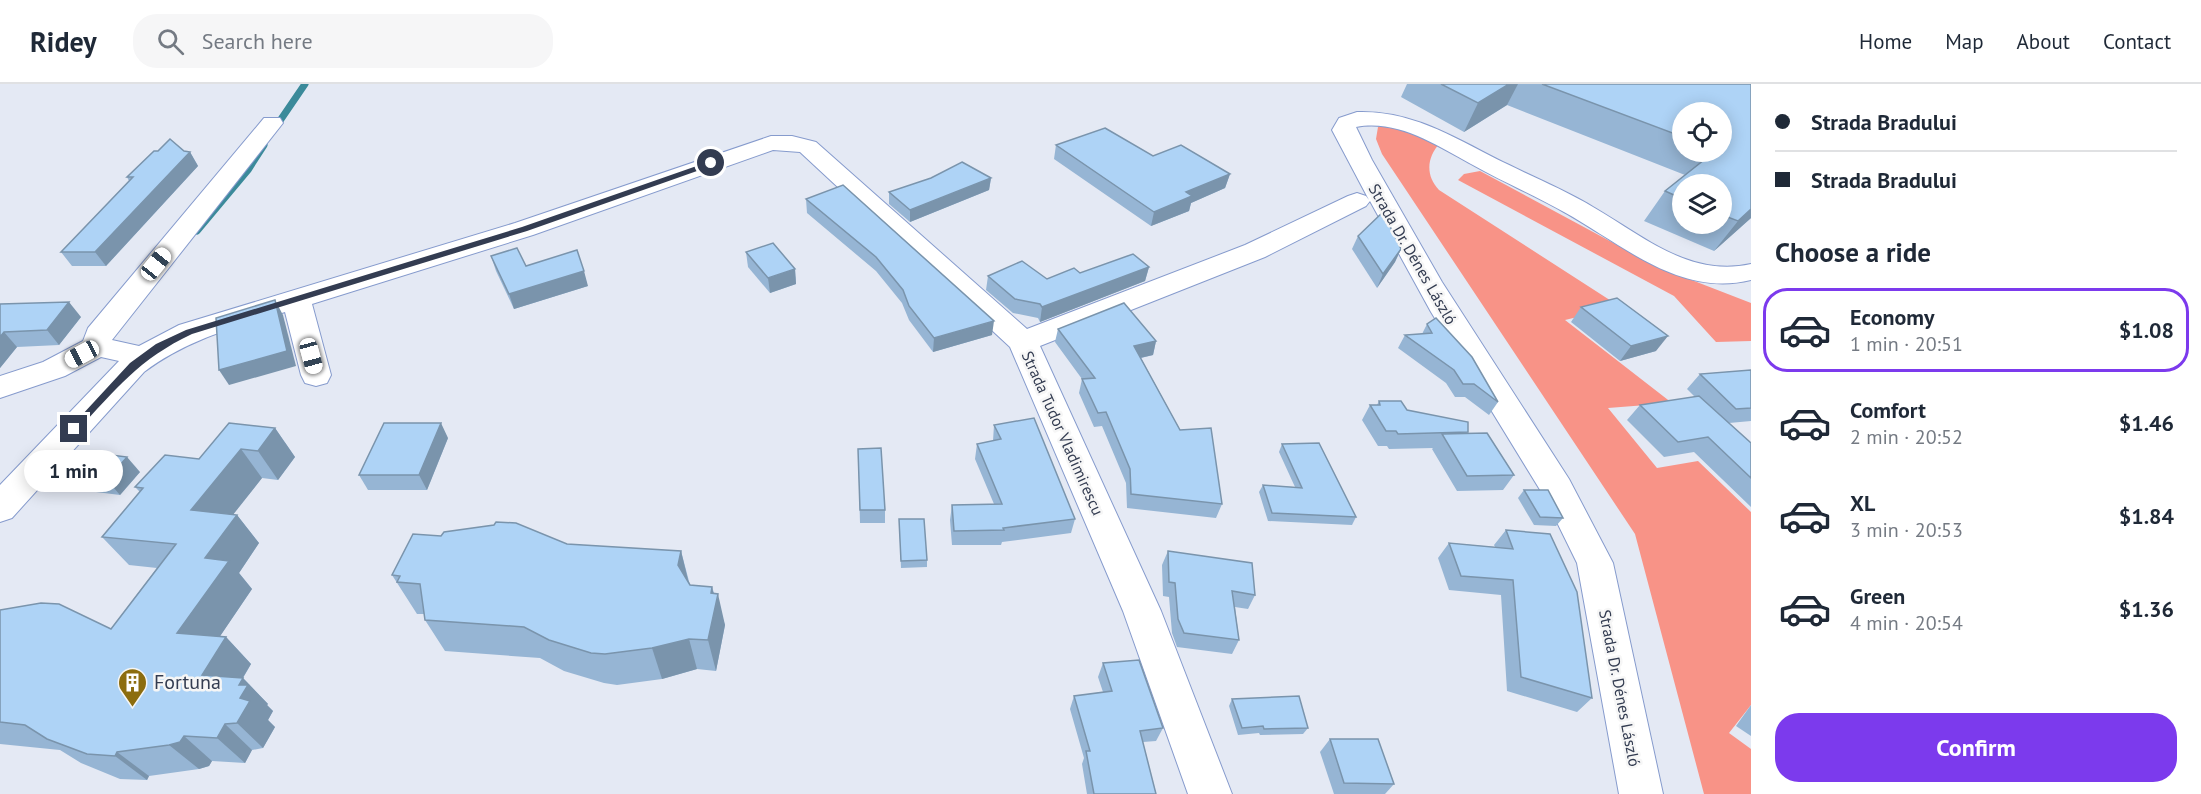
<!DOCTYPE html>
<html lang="en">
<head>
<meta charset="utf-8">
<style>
  :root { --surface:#fff; --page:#f6f6f7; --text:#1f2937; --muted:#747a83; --line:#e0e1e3; --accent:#7c3aed }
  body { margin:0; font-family:"PT Sans",sans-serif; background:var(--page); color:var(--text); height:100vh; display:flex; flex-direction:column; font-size:22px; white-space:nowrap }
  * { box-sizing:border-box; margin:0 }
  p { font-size:20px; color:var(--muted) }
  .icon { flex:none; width:33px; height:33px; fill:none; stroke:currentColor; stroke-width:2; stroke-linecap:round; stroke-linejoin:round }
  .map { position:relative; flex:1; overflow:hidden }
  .panel { display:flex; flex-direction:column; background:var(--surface); width:450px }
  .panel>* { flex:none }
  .guide { display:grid; align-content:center; height:132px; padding:0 24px; background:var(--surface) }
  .tools { position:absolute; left:1672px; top:18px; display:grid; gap:12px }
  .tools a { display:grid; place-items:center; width:60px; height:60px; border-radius:50%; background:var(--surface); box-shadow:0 3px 15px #0003; font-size:30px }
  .end { position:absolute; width:27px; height:27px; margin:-14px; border:8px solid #333c51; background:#fff; box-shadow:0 0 0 3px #fff }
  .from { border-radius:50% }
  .bubble { position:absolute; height:42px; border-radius:21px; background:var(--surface); box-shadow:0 3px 15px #0003; font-size:20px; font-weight:800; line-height:42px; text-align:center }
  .car { position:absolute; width:18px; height:36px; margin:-18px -9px; border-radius:8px; box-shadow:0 0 4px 2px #0007; background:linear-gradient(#fff 24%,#345 0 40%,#fff 0 76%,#345 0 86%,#fff 0) }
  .guide b { display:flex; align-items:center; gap:21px; height:57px; font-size:22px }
  .guide b+b { border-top:2px solid var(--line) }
  .guide i { width:15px; height:15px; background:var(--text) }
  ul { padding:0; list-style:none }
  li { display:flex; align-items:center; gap:18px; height:84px; margin:0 12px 9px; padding:0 12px; border:3px solid transparent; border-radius:24px }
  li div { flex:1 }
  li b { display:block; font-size:22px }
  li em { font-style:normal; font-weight:800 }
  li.selected { border-color:var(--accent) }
  li>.icon { width:54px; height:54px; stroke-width:1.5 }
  h2 { padding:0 24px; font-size:27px; line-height:72px }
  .primary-button { display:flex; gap:12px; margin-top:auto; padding:12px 24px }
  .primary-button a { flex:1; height:69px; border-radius:24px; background:var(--accent); color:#fff; font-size:24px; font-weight:800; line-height:69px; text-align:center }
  header { display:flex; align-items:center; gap:36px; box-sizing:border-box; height:84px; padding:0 30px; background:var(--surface); border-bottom:2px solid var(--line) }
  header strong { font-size:28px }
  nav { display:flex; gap:33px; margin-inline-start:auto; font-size:21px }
  .search { width:420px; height:54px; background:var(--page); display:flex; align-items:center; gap:15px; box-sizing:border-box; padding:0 21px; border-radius:24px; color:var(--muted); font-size:22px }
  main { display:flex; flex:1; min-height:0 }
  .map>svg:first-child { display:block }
  .forest { fill:#f89387 }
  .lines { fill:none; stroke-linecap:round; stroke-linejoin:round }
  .stream { stroke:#3b8a9a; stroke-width:7 }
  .minor-casing { stroke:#869bcd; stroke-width:2 }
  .minor { fill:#fff; fill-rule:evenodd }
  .wall { fill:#96b5d4; fill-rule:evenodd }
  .shaded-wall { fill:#7a94ac }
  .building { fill:#aed3f6; stroke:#7a94ac; stroke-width:1.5 }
  .route { fill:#333c51 }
  .labels { text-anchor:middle; stroke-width:5; stroke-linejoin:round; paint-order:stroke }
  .street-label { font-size:16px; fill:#333c51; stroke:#f6f6f6 }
  .near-poi-label { font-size:20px; fill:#333c51; stroke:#f6f6f6; text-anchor:start }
</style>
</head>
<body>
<header>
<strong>Ridey</strong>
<div class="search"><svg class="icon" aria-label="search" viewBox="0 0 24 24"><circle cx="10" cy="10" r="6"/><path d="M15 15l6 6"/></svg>Search here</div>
<nav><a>Home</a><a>Map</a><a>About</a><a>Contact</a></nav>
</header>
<main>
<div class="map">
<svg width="1751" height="710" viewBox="0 0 1751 710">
  <rect width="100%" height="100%" fill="#e4e9f4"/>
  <g class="forest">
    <path d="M1378 43H1400L1440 59C1427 73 1425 91 1439 106L1633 231 1602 227 1565 236 1672 319 1608 324 1657 384 1698 377 1751 428V621L1729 649 1751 665V710H1704L1635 450 1382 70 1376 55Z"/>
    <polygon points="1480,87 1658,183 1751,219 1751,257 1716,258 1674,212 1458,96 1464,90"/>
  </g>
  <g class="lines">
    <g class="stream">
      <polyline points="275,44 305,0"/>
      <polyline points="197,147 248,86 264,61"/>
    </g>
    <defs>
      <path id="minor" d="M1357 28C1414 26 1458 56 1507 80 1535 94 1565 106 1593 123 1643 152 1690 194 1751 180V196C1680 214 1622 160 1564 128 1534 111 1501 97 1471 80 1436 61 1398 35 1356 43L1372 76 1442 198 1569 395 1613 479 1663 710H1619L1577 479 1545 414 1431 228 1370 117 1366 122 1265 173 1040 262 1161 527 1232 710H1188L1123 527 1010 263 800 68 773 66 533 151 312 220 331 291 327 299 316 302 305 299 301 291 285 228C233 244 188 255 144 288L12 434 0 438V401L119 277 101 273 65 292 0 314V292L43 278 83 257 88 244 264 34H280L283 39 112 256 139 262 179 241 515 139 771 52H792L816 58 1027 245 1245 161 1348 112 1357 109 1366 112 1369 116 1332 46 1339 34Z"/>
    </defs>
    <use href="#minor" class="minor-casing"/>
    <use href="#minor" class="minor"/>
  </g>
  <g class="wall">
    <path d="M1407 0H1751V134L1714 167 1644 137 1665 107 1685 91 1507 21 1464 48 1401 13ZM1683 28 1722 68H1683ZM1683 100H1722V140H1683Z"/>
    <polygon points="1056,61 1153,72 1230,90 1225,104 1191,119 1189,127 1151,142 1054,75"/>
    <polygon points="190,68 198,82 106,182 72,182 61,168 129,97 127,93"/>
    <polygon points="991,94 989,106 910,138 889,120 889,108"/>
    <polygon points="806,115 992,251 933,268 909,236 902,219 876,187 807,129"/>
    <polygon points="1358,152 1401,165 1395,178 1377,204 1352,165"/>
    <polygon points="746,168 795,185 796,200 770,209 748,183"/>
    <polygon points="491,172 526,182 588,202 514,225 496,187"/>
    <polygon points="1149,183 1145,197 1040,238 1038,234 1013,229 986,206 988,192 1047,195 1080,189"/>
    <polygon points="0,220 81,233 59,261 17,263 0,284"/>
    <polygon points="1581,223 1656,267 1620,277 1571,238"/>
    <polygon points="1427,240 1498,318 1489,331 1465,313 1455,313 1446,299 1398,264 1405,251 1422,250"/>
    <polygon points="1058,245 1156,257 1153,271 1141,274 1180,346 1222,420 1216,434 1127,424 1126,399 1102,342 1094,343 1079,309 1082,295 1055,258"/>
    <polygon points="1751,286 1751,337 1729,339 1751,359 1751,423 1694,368 1664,373 1627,336 1640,321 1695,313 1687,305 1700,290"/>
    <polygon points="1379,317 1468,348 1467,350 1514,391 1503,406 1457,407 1432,365 1433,364 1389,365 1387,362 1378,362 1362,336 1370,321 1377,321"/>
    <polygon points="994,341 1075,435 1071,449 1002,458 1001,461 952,461 950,436 952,421 994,420 975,375 977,360 993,357"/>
    <polygon points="275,344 295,373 278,396 262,394 233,430 237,431 259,459 239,489 252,505 220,552 226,553 251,580 243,594 268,620 267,621 273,627 268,636 275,643 263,664 252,666 245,679 212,677 209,682 199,685 149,692 147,696 120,695 81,679 60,666 0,660 0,526 111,545 157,484 129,481 102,453 140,408 135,403"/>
    <polygon points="448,354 427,406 368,406 359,391"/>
    <polygon points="1282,360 1356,433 1352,441 1268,437 1259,408 1263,401 1295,403 1279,368"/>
    <polygon points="858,365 885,426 885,439 860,439"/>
    <polygon points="140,388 120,411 80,406 66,391"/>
    <polygon points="1524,406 1563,434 1556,442 1534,441 1518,414"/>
    <polygon points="899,435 927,476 927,483 901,484"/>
    <polygon points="1506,446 1592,614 1577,628 1507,607 1501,511 1449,506 1438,474 1449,459 1495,463 1494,461"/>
    <polygon points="567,460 681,467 690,501 712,503 725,541 716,587 697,585 662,595 617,601 604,599 564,587 540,574 445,567 425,536 424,530 417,530 392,491"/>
    <polygon points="1168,467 1255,511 1248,525 1235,523 1239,556 1232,570 1177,563 1172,549 1169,513 1163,512 1162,481"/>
    <polygon points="1103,579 1163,644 1156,657 1143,658 1156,710 1087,710 1082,680 1084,674 1070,625 1074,612 1103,608 1098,593"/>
    <polygon points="1232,615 1308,644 1303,650 1260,651 1259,649 1238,651 1229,622"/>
    <polygon points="1751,621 1751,652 1736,642"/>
    <polygon points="1330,655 1394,700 1385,710 1334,710 1320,668"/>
  </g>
  <g class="shaded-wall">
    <polygon points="1509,0 1518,0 1507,21 1464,48 1478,19"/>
    <polygon points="190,68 198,82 106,182 95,168"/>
    <polygon points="1230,90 1225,104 1191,119 1189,127 1151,142 1154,128 1186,108"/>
    <polygon points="991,94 989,106 910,138 910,126"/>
    <polygon points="1751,125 1751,134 1714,167 1738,137"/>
    <polygon points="1401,165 1395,178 1377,204 1383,190"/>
    <polygon points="1149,183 1145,197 1040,238 1042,223"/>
    <polygon points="795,185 796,200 770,209 768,194"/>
    <polygon points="584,187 588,202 514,225 509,210"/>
    <polygon points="275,216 283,231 296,282 229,301 219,286"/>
    <polygon points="69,218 81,233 59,261 47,246"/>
    <polygon points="994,237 992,251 933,268 934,254"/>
    <polygon points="4,248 17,263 0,284 0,253"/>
    <polygon points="1668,252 1656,267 1620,277 1631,262"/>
    <polygon points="1156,257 1153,271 1131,276 1134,262"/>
    <polygon points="441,339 448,354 427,406 419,391"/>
    <polygon points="275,344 295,373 278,396 258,367"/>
    <polygon points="241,365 262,394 214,455 191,426"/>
    <polygon points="127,373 140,388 120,411 107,396"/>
    <polygon points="237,431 259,459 239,489 252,505 204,576 177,549 205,474"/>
    <polygon points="681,467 689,500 687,513 678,481"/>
    <polygon points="712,503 716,521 718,510 725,541 716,587 708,556 711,509"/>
    <polygon points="226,553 251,580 229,617 202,591"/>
    <polygon points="689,555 697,585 662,595 652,564"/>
    <polygon points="243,594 268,620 267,621 273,627 268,636 275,643 263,664 237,639 240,614 239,601"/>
    <polygon points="225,640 252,666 245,679 217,654"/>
    <polygon points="184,652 212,677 209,682 199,685 169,661"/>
    <polygon points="117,668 149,692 147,696 115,672"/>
  </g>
  <g class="building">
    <polygon points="1441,0 1509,0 1478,19"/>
    <polygon points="1542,0 1751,0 1751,125 1738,137 1722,131 1722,100 1683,100 1683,115 1665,107 1714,68 1722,68 1722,28 1683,28 1683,53"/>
    <polygon points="1105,44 1153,72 1181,61 1230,90 1186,108 1192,112 1154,128 1056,61"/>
    <polygon points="170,55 184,67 190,68 95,168 61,168 133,93 127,93 154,67 158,67"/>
    <polygon points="962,78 991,94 910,126 889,108 931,94"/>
    <polygon points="843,101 994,237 934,254 909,222 903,206 876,173 806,115"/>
    <polygon points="1383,128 1401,165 1383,190 1358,152"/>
    <polygon points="773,159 795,185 768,194 746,168"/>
    <polygon points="517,164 526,182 577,166 584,187 509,210 491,172"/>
    <polygon points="1133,170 1149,183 1042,223 1040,220 1015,215 988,192 1022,177 1047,195 1074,184 1080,189"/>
    <polygon points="1617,214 1668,252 1631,262 1581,223"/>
    <polygon points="275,216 287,267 219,286 216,234"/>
    <polygon points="69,218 47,246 4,248 0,253 0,220"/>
    <polygon points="1124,219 1156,257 1134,262 1180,346 1211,344 1222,420 1131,410 1130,385 1106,328 1098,329 1082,295 1095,294 1058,245"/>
    <polygon points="1436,234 1472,273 1498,318 1474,300 1463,300 1454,286 1405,251 1432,249 1427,240"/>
    <polygon points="1751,286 1751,324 1736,325 1700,290"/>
    <polygon points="1699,312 1751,359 1751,394 1708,353 1678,358 1640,321"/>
    <polygon points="1379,317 1401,317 1407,326 1468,338 1468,348 1398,350 1396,347 1386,347 1370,321 1380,321"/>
    <polygon points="1034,334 1075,435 1003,444 1004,446 954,447 952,421 1002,420 977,360 1001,355 994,341"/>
    <polygon points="229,339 275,344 258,367 241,365 191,426 237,431 205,474 229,477 177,549 226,553 202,591 243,594 239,601 248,601 240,614 250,617 237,639 225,640 217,654 184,652 180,658 169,661 117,668 115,672 87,670 47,655 25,641 0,638 0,526 41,519 59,520 111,545 176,460 102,453 143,404 135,403 165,371 199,375"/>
    <polygon points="384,339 441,339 419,391 359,391"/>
    <polygon points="1487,349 1514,391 1467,392 1442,350"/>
    <polygon points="1319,359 1356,433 1272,429 1263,401 1302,404 1282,360"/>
    <polygon points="881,364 885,426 860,426 858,365"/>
    <polygon points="87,368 127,373 107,396 66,391"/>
    <polygon points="1524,406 1548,406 1563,434 1540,433"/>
    <polygon points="899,435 924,435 927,476 901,477"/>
    <polygon points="496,438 516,439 567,460 681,467 678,481 690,501 712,503 711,509 718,510 708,556 689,555 652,564 605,570 591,569 549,556 524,543 425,536 420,500 397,498 400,492 392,491 413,450 441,452 444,448 494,441"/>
    <polygon points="1506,446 1550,450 1577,508 1592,614 1521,593 1513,496 1461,492 1449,459 1513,465"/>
    <polygon points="1168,467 1252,479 1255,511 1232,507 1239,556 1184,549 1178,535 1175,499 1169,498"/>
    <polygon points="1139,576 1163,644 1140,647 1156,710 1094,710 1086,667 1090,667 1074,612 1112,607 1103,579"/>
    <polygon points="1299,612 1308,644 1264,645 1263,642 1242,644 1232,615"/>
    <polygon points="1330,655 1378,655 1394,700 1344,699"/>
  </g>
  <path class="route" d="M711 77 714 81 527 147 192 250C139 275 116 305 77 347L69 345 130 279 156 260 186 246 522 143Z"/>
  <defs>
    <symbol id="building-pin" viewBox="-11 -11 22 30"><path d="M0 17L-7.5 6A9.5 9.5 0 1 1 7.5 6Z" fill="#8c6d0f" stroke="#f6f6f6"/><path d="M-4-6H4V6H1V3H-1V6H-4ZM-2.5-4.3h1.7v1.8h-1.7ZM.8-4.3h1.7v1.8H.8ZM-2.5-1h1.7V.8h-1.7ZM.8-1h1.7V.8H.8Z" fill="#fff"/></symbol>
  </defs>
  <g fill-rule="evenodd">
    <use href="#building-pin" x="116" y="582" width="33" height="45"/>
  </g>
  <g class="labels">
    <g class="street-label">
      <text transform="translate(1413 170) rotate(60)" y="6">Strada Dr. Dénes László</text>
      <text transform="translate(1063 349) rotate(66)" y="6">Strada Tudor Vladimirescu</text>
      <text transform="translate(1620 604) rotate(79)" y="6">Strada Dr. Dénes László</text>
    </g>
    <g class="near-poi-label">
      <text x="154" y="605">Fortuna</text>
    </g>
  </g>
</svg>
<div class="tools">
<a><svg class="icon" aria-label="locate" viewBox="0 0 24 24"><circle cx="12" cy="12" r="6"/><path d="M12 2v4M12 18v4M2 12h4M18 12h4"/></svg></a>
<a><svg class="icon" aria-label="layers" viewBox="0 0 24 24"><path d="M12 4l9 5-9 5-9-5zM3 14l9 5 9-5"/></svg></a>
</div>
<i class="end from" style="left:711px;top:79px"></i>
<i class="end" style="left:74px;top:345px"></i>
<div class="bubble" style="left:24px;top:366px;width:99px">1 min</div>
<i class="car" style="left:156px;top:180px;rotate:39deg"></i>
<i class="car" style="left:82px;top:270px;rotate:242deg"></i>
<i class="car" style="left:311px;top:272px;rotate:165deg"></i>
</div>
<section class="panel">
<div class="guide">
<b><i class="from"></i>Strada Bradului</b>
<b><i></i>Strada Bradului</b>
</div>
<h2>Choose a ride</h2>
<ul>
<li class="selected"><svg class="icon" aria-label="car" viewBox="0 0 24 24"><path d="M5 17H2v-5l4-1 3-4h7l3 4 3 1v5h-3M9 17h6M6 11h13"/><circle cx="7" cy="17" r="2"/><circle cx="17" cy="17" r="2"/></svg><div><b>Economy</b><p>1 min · 20:51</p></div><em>$1.08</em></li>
<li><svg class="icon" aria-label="car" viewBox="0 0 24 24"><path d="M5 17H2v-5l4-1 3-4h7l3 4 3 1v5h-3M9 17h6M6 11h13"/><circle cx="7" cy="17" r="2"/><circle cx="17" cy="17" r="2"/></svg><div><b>Comfort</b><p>2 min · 20:52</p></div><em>$1.46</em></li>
<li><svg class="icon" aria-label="car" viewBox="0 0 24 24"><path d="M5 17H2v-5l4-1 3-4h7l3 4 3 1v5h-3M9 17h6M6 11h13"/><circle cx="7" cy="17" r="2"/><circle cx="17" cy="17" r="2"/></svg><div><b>XL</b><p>3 min · 20:53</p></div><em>$1.84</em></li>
<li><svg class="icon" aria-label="car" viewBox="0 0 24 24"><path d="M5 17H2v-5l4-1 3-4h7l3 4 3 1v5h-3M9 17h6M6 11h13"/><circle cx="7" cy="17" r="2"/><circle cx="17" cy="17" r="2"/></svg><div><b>Green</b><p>4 min · 20:54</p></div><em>$1.36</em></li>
</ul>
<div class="primary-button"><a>Confirm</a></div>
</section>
</main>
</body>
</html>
